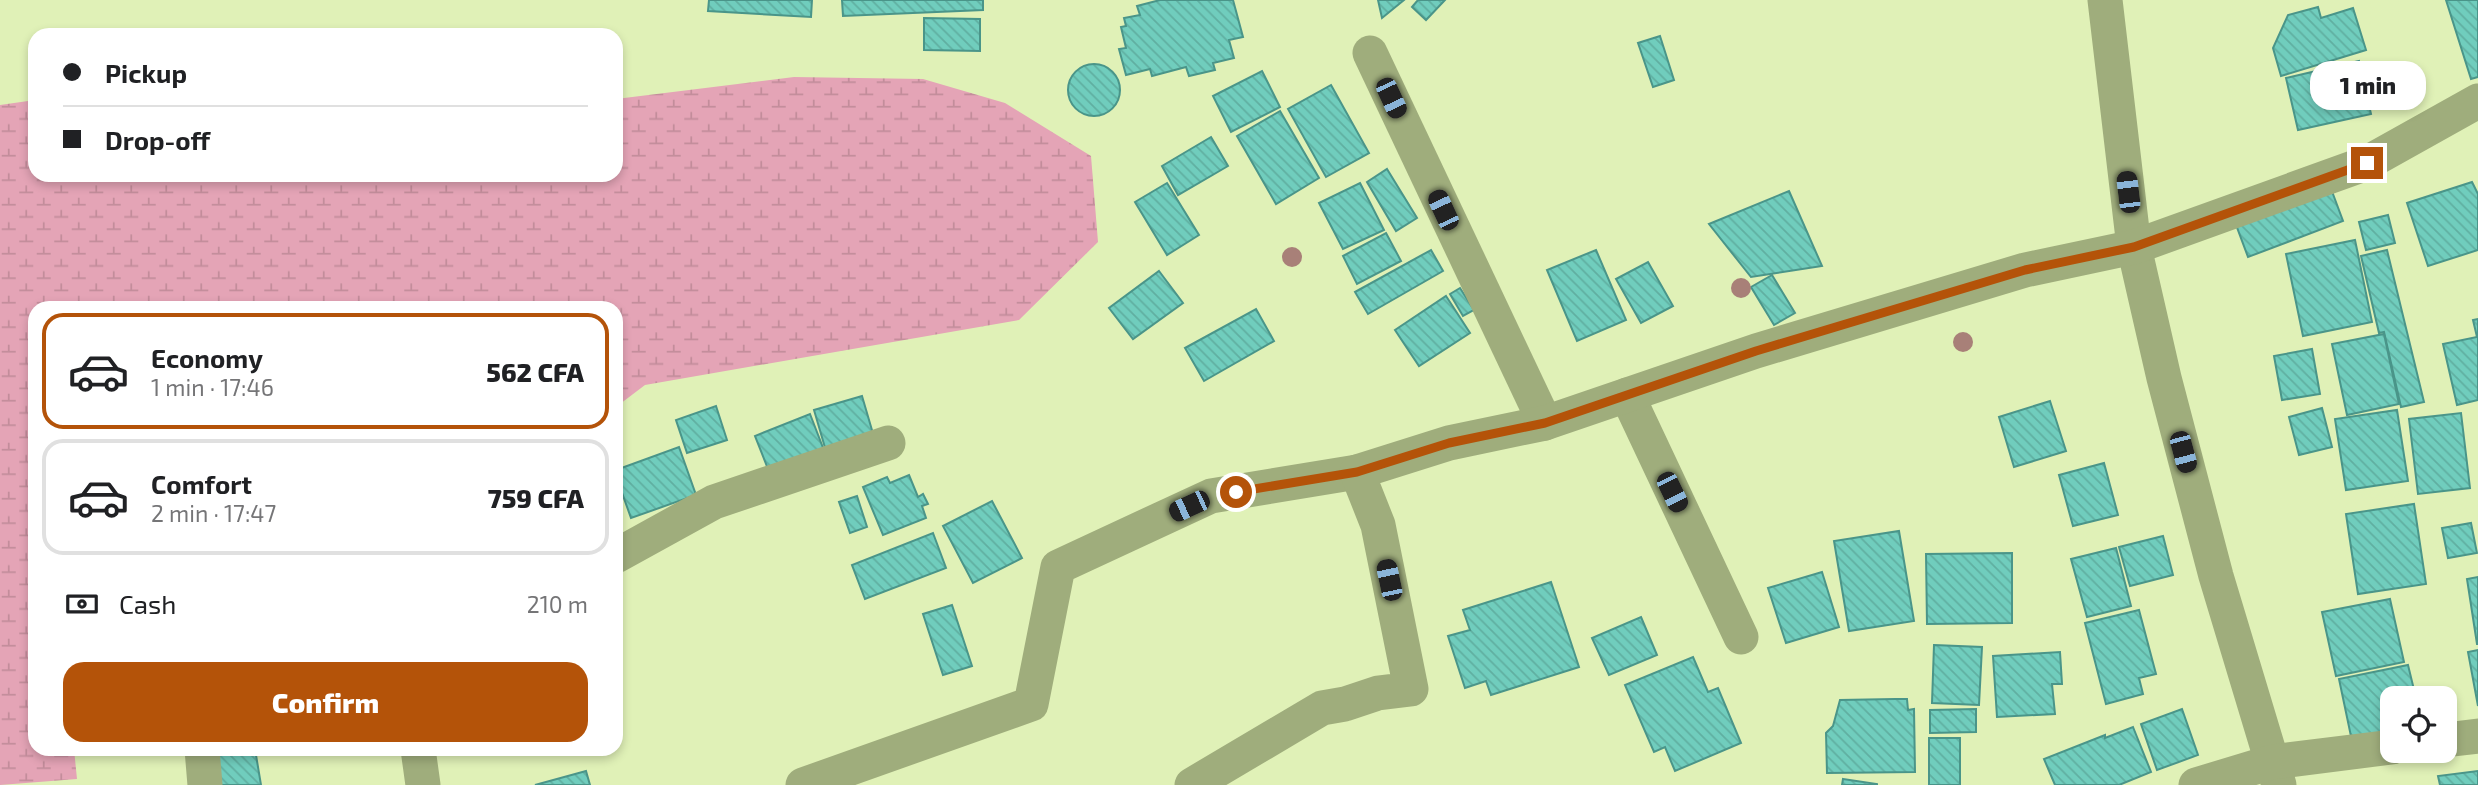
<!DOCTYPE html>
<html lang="en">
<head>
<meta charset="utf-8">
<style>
  :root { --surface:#fff; --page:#f6f6f6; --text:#202124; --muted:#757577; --line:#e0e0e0; --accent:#b45309 }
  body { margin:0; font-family:"Exo 2",sans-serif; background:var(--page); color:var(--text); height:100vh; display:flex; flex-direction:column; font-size:26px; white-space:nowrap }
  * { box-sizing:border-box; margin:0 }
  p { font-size:23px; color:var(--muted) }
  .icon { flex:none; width:38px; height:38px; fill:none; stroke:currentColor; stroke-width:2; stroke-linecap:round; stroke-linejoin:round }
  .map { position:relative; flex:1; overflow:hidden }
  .panel { position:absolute; left:28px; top:301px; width:595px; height:455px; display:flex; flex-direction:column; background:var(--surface); border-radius:21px; box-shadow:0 4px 10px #0003 }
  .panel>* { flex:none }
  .top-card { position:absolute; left:28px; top:28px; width:595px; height:154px; border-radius:21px; box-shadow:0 4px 10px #0003; display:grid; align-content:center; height:154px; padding:0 35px; background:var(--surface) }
  .buttons { position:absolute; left:2380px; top:686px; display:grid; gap:14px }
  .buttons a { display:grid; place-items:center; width:77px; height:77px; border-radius:14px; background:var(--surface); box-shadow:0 4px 10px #0003; font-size:35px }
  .end { position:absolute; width:32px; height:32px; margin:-16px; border:9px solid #b45309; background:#fff; box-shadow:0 0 0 4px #fff }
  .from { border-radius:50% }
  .bubble { position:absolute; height:49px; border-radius:21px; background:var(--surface); box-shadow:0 4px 10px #0003; font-size:23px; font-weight:800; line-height:49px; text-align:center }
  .car { position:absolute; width:21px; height:42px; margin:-21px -10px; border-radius:9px; box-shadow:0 0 5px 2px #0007; background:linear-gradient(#222 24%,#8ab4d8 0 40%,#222 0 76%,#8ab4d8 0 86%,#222 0) }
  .top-card b { display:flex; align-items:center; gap:24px; height:66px; font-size:26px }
  .top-card b+b { border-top:2px solid var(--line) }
  .top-card i { width:18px; height:18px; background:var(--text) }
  ul { padding:12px 0 0; list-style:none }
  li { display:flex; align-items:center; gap:21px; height:116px; margin:0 14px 10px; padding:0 21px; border:4px solid var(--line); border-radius:21px }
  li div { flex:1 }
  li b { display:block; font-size:26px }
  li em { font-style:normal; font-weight:800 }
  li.current { border-color:var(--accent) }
  li>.icon { width:63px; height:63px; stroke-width:1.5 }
  .pay { display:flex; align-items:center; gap:18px; height:77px; padding:0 35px; font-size:26px }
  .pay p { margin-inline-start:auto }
  .action { display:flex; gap:14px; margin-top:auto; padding:14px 35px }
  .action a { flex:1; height:80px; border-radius:21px; background:var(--accent); color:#fff; font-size:28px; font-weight:800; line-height:80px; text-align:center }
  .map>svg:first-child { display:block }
  .wetland { fill:url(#wetland-marsh) }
  .building { fill:url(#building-back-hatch); stroke:#4a9589; stroke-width:2 }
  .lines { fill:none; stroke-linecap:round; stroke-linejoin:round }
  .minor { stroke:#9fad7c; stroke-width:35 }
  .tree { fill:#a88078 }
  .route { stroke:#b45309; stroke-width:9 }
</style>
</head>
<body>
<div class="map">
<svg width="2478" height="785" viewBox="0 0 2478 785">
  <defs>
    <pattern id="wetland-marsh" width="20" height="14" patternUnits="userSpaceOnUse" patternTransform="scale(1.75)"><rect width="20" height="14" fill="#e4a4b6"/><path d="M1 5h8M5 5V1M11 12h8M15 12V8" fill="none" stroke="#c38d9b"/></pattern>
    <pattern id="building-back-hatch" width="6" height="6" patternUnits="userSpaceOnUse" patternTransform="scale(1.75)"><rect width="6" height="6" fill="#70cdbd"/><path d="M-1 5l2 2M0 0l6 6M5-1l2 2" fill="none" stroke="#60afa1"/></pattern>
  </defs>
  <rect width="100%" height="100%" fill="#e0f1b7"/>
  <polygon class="wetland" points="794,77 923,79 1005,103 1091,156 1098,242 1019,320 645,385 616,407 616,308 35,308 35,749 74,749 77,779 0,785 0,105 35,100 35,175 616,175 616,99"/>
  <g class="building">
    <polygon points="709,0 812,0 811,17 708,11"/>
    <polygon points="842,0 983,0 983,10 843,16"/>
    <polygon points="1160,0 1233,0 1243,37 1229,40 1234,58 1213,63 1215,70 1189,76 1186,67 1152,76 1150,69 1126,75 1119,49 1126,48 1121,27 1126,26 1124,18 1140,15 1137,6"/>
    <polygon points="1378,0 1404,0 1382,18"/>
    <polygon points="1418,0 1445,0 1426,20 1412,7"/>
    <polygon points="2446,0 2478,0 2478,77 2471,79"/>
    <polygon points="2318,7 2321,18 2353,8 2366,50 2281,76 2273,48 2288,15"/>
    <polygon points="924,18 980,19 980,51 924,50"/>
    <polygon points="1660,36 1674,80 1653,87 1638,43"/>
    <polygon points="2359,61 2371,114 2298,130 2286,78"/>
    <circle cx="1094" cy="90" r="26"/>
    <polygon points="1262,71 1280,107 1231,132 1213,96"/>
    <polygon points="1331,85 1369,153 1326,177 1288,109"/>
    <polygon points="1280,111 1319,178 1276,204 1237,136"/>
    <polygon points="1211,137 1228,166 1178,195 1162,166"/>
    <polygon points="1387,169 1417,218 1396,231 1367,182"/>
    <polygon points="2472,182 2478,194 2478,250 2428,266 2407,203"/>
    <polygon points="1167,183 1199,235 1167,255 1135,202"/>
    <polygon points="1360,183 1384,230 1343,249 1319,203"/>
    <polygon points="2330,186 2343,221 2248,257 2235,222"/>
    <polygon points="1789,191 1822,266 1751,277 1709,224"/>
    <polygon points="2388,215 2395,243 2366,250 2359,222"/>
    <polygon points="1386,233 1401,261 1357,284 1343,256"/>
    <polygon points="2355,240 2372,322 2303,336 2286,254"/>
    <polygon points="1431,250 1443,271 1368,314 1355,292"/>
    <polygon points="1596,250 1626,320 1577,341 1547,270"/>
    <polygon points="2387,250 2424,402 2401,407 2384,332 2379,333 2361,256"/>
    <polygon points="1648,262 1673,306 1641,323 1616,279"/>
    <polygon points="1159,271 1183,303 1133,339 1109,308"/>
    <polygon points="1772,275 1795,313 1774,325 1751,287"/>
    <polygon points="1460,288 1474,310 1463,316 1450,294"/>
    <polygon points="1446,296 1470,333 1419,366 1395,330"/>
    <polygon points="1256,309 1274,341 1204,381 1185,348"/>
    <polygon points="2478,319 2478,400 2457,405 2443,344 2477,337 2473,320"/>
    <polygon points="2384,334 2399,404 2347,415 2332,344"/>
    <polygon points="2312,349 2320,394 2282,400 2274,356"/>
    <polygon points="862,396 874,437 826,451 814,410"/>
    <polygon points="2050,401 2066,451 2014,467 1999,417"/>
    <polygon points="716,406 727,440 687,453 676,420"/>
    <polygon points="2322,408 2332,447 2299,455 2289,417"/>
    <polygon points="2397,410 2408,481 2346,490 2335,419"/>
    <polygon points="2461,413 2470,488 2418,494 2409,419"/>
    <polygon points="810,414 825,453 770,474 755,436"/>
    <polygon points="679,447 696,495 631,518 616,476 616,470"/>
    <polygon points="2104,463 2118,515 2073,526 2059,475"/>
    <polygon points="909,475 918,497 923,494 928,504 922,506 926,518 883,535 863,487 887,477 890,483"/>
    <polygon points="857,496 867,527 850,533 839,502"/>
    <polygon points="992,501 1022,558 973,583 943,526"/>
    <polygon points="2414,504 2426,584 2358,594 2346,514"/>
    <polygon points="2471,523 2477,553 2448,558 2442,528"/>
    <polygon points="1899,531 1914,621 1849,631 1834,541"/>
    <polygon points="933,533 946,568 865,599 852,565"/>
    <polygon points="2163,536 2173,575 2130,586 2119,547"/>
    <polygon points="2116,548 2131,606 2087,617 2071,559"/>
    <polygon points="2012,553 2012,623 1927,624 1926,554"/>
    <polygon points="1822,572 1839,627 1786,643 1768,588"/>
    <polygon points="2478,577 2478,644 2477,644 2467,579"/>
    <polygon points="1551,582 1579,667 1491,695 1486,681 1465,688 1448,636 1470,630 1463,610"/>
    <polygon points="2390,599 2404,662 2336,676 2322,612"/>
    <polygon points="952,605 972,666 943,675 923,614"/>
    <polygon points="2139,610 2156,674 2139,678 2143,694 2106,704 2085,623"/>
    <polygon points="1641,617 1657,655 1609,675 1592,638"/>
    <polygon points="1934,645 1982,647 1979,705 1932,703"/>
    <polygon points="2478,650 2478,706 2468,652"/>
    <polygon points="2060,652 2062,684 2052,684 2055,714 1997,717 1993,656"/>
    <polygon points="1693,657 1708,692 1718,688 1741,743 1675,771 1665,747 1654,752 1625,685"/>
    <polygon points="2408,665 2416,698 2392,698 2392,732 2352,741 2339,679"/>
    <polygon points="1895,699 1907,699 1908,710 1914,709 1915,772 1827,773 1826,733 1833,726 1840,700"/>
    <polygon points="1976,709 1976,732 1930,733 1930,710"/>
    <polygon points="2182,709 2198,755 2157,770 2141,724"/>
    <polygon points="2133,727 2151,772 2119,785 2055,785 2044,759 2105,735 2105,738"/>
    <rect x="1929" y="738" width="31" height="47"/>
    <polygon points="208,749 255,749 261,785 214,785"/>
    <polygon points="586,771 590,785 535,785"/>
    <polygon points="2478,771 2478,785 2440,785 2438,776"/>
    <polygon points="1843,779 1877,784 1877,785 1842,785"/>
  </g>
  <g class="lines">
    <g class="minor">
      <polyline points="2105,0 2134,247 2164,378 2216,576 2279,785"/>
      <polyline points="1370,53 1545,423"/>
      <polyline points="1627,395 1741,637"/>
      <polyline points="616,556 714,502 888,443"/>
      <polyline points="2445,740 2478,736"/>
      <polyline points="202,749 205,785"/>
      <polyline points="418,749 423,785"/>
      <polyline points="803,785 1031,704 1058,567 1211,496 1357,472"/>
      <polyline points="1192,785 1322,708 1345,704 1378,693 1411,689 1378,525 1357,472 1449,443 1545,423 1756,351 2025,270 2134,247 2367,163 2478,101"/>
      <polyline points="2196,785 2272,762 2392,747"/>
    </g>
  </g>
  <g class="tree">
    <circle cx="1292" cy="257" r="10"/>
    <circle cx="1741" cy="288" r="10"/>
    <circle cx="1963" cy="342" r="10"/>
  </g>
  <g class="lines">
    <polyline class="route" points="1236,492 1357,472 1449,443 1545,423 1756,351 2025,270 2134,247 2367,163"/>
  </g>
</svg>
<div class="buttons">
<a><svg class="icon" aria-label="locate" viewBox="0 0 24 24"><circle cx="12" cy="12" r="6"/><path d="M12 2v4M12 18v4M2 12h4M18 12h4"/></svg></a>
</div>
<i class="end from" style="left:1236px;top:492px"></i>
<i class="end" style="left:2367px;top:163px"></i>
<div class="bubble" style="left:2310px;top:61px;width:116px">1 min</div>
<i class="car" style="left:1391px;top:98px;rotate:155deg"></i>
<i class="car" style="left:2128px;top:192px;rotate:353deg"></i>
<i class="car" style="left:1443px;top:210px;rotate:335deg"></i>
<i class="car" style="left:2183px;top:452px;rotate:165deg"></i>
<i class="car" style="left:1672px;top:492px;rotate:154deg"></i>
<i class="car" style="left:1189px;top:506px;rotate:245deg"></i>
<i class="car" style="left:1389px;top:580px;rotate:348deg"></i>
<div class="top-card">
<b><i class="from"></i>Pickup</b>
<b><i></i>Drop-off</b>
</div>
<section class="panel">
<ul>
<li class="current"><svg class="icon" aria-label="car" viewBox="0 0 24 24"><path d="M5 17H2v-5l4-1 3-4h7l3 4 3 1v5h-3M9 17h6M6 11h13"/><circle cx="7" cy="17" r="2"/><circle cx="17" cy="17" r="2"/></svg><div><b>Economy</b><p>1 min · 17:46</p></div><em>562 CFA</em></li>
<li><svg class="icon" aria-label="car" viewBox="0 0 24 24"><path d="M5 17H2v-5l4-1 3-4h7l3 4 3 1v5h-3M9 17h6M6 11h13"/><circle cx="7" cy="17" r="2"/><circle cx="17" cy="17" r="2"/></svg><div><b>Comfort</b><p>2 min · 17:47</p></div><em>759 CFA</em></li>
</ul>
<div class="pay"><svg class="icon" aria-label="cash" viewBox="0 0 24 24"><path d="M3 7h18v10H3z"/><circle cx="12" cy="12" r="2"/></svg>Cash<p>210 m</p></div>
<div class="action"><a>Confirm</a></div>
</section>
</div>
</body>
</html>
